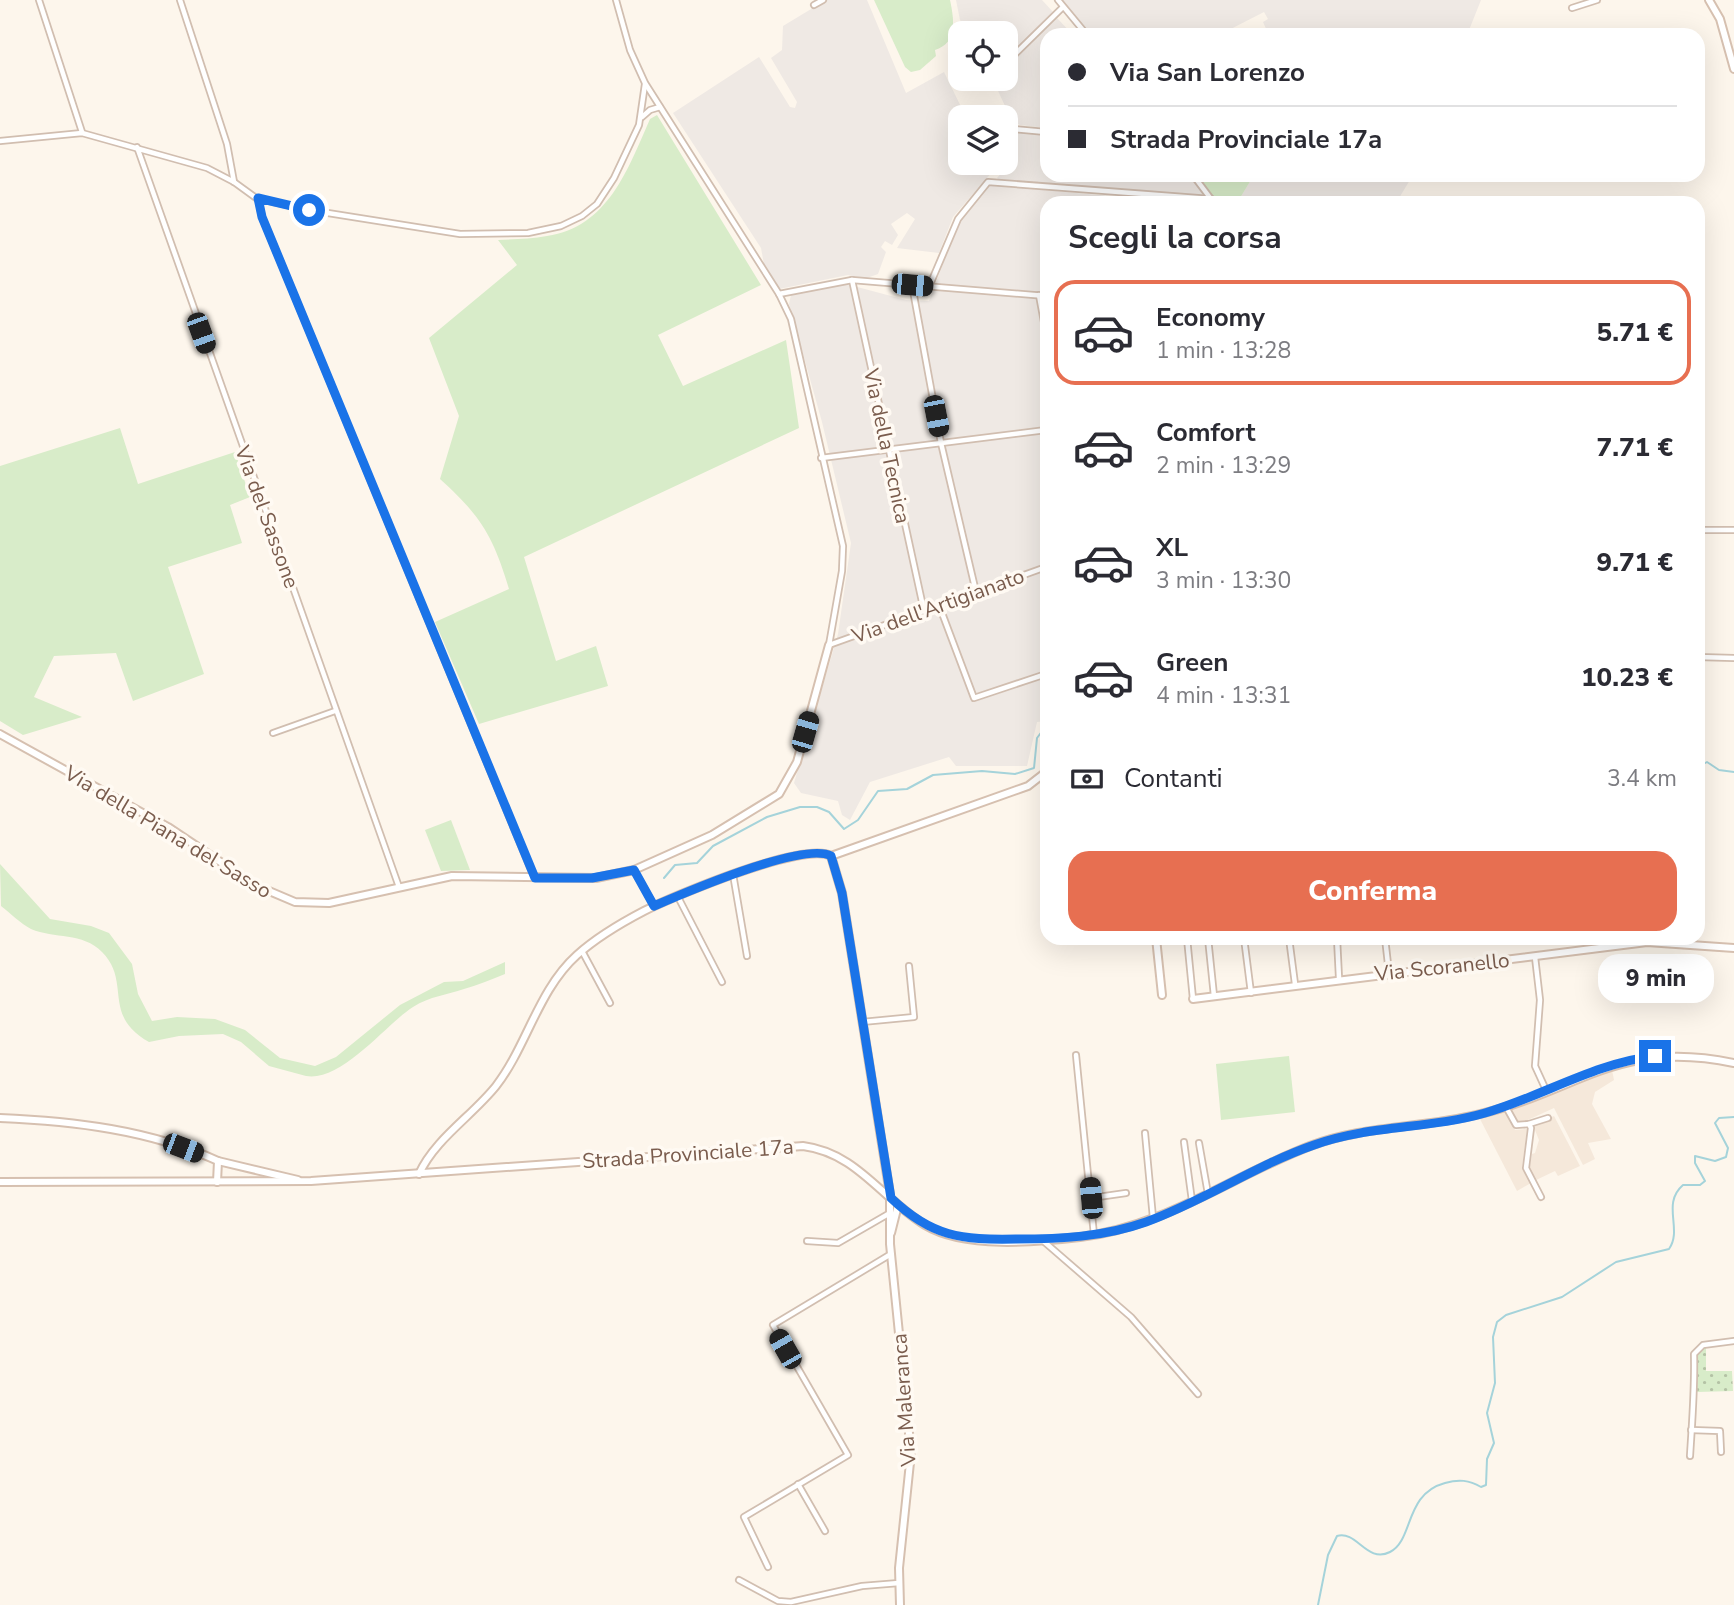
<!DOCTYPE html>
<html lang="it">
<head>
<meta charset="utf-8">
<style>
  :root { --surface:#fff; --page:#f2f2f3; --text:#2b2b33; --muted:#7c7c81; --line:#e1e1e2; --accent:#e76f51 }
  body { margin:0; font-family:"Nunito Sans",sans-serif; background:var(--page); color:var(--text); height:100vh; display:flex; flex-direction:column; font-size:26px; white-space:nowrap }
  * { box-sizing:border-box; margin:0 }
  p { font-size:23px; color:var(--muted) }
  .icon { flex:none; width:38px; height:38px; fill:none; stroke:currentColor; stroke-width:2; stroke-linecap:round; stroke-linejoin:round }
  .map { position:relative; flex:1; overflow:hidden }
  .drawer { position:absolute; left:1040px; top:196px; width:665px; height:749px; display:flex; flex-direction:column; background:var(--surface); border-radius:21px; box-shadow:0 7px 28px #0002 }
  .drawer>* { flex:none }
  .hud { position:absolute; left:1040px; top:28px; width:665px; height:154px; border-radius:21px; box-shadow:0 7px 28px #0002; display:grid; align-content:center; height:154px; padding:0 28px; background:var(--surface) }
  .fabs { position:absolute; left:948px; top:21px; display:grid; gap:14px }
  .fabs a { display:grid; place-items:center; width:70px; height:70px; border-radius:14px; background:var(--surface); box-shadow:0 7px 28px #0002; font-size:35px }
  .end { position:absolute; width:32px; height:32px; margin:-16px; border:9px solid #1a73e8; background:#fff; box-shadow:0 0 0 4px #fff }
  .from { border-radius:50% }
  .bubble { position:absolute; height:49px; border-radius:21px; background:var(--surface); box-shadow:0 7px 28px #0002; font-size:23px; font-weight:800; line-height:49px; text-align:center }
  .car { position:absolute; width:21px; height:42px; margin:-21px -10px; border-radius:9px; box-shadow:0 0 5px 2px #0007; background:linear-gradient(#222 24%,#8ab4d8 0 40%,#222 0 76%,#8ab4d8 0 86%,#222 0) }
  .hud b { display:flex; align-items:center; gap:24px; height:66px; font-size:26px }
  .hud b+b { border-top:2px solid var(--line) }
  .hud i { width:18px; height:18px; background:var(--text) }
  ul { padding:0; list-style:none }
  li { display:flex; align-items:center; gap:21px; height:105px; margin:0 14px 10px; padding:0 14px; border:4px solid transparent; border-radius:21px }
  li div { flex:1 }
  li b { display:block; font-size:26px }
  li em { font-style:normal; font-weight:800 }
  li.selected { border-color:var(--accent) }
  li>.icon { width:63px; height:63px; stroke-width:1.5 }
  h2 { padding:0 28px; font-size:32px; line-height:84px }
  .pay { display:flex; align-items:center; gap:18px; height:77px; padding:0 28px; font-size:26px }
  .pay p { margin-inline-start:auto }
  .primary-button { display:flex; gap:14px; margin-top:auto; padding:14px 28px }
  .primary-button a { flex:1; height:80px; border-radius:21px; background:var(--accent); color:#fff; font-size:28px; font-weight:800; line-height:80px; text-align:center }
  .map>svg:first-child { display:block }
  .residential { fill:#f5e8da }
  .industrial { fill:#efe9e4 }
  .green { fill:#d8ecc9 }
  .park { fill:url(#park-dots) }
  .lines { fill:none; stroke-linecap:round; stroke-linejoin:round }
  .stream { stroke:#a5d3da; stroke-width:2 }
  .street-casing { stroke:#d1beb0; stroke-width:8 }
  .secondary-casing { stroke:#d6c0b0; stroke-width:10 }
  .street { stroke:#fff; stroke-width:4.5 }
  .secondary { stroke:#fff; stroke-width:6 }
  .route { stroke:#1a73e8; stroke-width:9 }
  .labels { text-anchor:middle; stroke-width:7; stroke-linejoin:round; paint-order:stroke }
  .street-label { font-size:21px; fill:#7a5c4d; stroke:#fffaf3 }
</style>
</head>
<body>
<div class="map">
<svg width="1734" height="1605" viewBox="0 0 1734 1605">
  <defs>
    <pattern id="park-dots" width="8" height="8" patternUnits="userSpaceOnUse" patternTransform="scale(1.75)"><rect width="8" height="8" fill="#d8ecc9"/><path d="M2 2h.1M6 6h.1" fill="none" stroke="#b4c2a5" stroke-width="1.8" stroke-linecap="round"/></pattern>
  </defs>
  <rect width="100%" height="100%" fill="#fdf6ec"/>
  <g class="residential">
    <polygon points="1612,1070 1614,1080 1595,1092 1592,1104 1611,1139 1588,1143 1595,1159 1583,1165 1554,1108 1517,1125 1509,1110"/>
    <polygon points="1506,1111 1515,1130 1527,1129 1522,1167 1531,1183 1517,1191 1480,1119"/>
    <polygon points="1554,1116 1580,1166 1558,1176 1555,1171 1534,1181 1529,1172 1532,1154 1535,1153 1539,1140 1533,1125"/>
  </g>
  <g class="industrial">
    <polygon points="826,0 867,0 906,93 944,72 966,117 961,117 961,163 987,163 994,170 953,217 939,253 897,248 915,219 907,213 891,224 898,235 892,245 885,241 881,247 886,252 878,274 864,279 848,275 779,289 765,270 761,248 673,113 759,57 790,107 795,108 797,102 771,58 782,50 783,26"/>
    <polygon points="956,0 1042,0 1054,13 1006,59 1006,33 967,33 960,20"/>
    <polygon points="1062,0 1481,0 1467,35 1238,35 1251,28 1253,31 1258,28 1261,34 1267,31 1263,22 1268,19 1264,12 1219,35 1090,35"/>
    <polygon points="1057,18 1073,35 1046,35 1046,128 1020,125 1012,121 993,80 1006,79 1006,68"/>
    <polygon points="1016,132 1046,134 1046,175 1188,175 1203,194 1197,198 998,179 997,178 1008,165"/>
    <polygon points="1254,175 1413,175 1396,203 1237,203"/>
    <polygon points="989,185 1186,203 1046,203 1046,721 1037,722 1027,766 956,766 949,757 870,782 850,820 842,815 838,801 801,793 794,783 838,634 851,543 822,422 789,304 791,295 846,284 906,300 929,301 959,221"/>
  </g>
  <g class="green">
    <path d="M874 0H950C954 19 958 43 935 50L936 56 920 70 911 72 905 67Z"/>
    <path d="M657 115 761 285 658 335 683 386 786 340 799 428 524 557 556 661 596 646 608 686 479 724 435 622 509 589C493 536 481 516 440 479L459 416 429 338 517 265 498 240C514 239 531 239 547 236 608 227 628 169 650 119Z"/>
    <polygon points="1197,175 1254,175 1237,203 1217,203"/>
    <polygon points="120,428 138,484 235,452 250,497 230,505 242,543 168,567 204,674 133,701 116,653 54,656 34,697 82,717 23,735 0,721 0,466"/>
    <polygon points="451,820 470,870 441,871 425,830"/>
    <path d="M0 864 50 919 91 926 109 933 132 964 138 994 152 1021 177 1017 215 1019 245 1030 280 1058 315 1066 336 1057 400 1005 444 982 463 981 505 962V974C492 979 478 985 464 989 447 995 430 996 413 1007 385 1025 342 1082 306 1076L269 1066 241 1042 223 1034 179 1036 149 1042C101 1015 132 982 102 952 83 932 54 939 31 929 21 924 10 913 1 906Z"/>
    <polygon points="1289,1056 1295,1112 1221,1120 1216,1064"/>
  </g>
  <polygon class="park" points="1706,1347 1706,1371 1732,1371 1733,1391 1697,1392 1698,1350"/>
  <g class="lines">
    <g class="stream">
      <polyline points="1698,767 1707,762 1719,770 1734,772"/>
      <polyline points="664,878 675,865 697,863 713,846 767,817 800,807 817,807 829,812 844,829 858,820 878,791 907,789 933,775 982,771 1015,774 1034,768 1037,738 1046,726"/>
      <path d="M1318 1605 1328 1555 1337 1536C1357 1530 1367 1564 1390 1552 1414 1540 1404 1494 1445 1483 1459 1479 1469 1480 1481 1487L1486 1485 1487 1459 1494 1443 1487 1413 1495 1383 1493 1337 1497 1322 1506 1315 1562 1297 1616 1262 1669 1249C1683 1229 1661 1204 1683 1185H1700L1705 1181 1695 1163V1156L1715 1161 1726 1157 1728 1148 1715 1123 1719 1118 1734 1117"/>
    </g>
    <defs>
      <g id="street">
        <polyline points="39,0 82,132"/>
        <polyline points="180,0 227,144 234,182"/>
        <polyline points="616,0 630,50 645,83 779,294 791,319 843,546 842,571 829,645 1046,567"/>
        <polyline points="1058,0 1087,35"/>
        <polyline points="814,5 823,0"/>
        <polyline points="1572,8 1597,0"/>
        <polyline points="1006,63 1063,7"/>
        <polyline points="988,81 990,79"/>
        <polyline points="642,117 650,110 660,107"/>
        <polyline points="1012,129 1046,132"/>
        <polyline points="0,141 82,133 207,168 234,182 256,198 309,210 460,234 528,233 561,226 582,216 597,204 614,178 639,125 645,84"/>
        <polyline points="137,147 399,887"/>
        <polyline points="1193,175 1214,203"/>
        <polyline points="258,198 262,217 534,877"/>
        <polyline points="852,280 924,611"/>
        <polyline points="912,285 941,443 976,592"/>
        <polyline points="929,287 958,219 988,182 1211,199"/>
        <polyline points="779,294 852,280 1046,296"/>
        <polyline points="1039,295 1046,333"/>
        <polyline points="821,458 1046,430"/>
        <polyline points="1698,530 1734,530"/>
        <polyline points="939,605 974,698 1046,674"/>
        <polyline points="1698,657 1734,658"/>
        <polyline points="273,733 335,711"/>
        <polyline points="634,870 654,906"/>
        <polyline points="733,874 747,956"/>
        <polyline points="678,897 722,982"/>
        <polyline points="1187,938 1193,999"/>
        <polyline points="1208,938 1214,996"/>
        <polyline points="1244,938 1251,993"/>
        <polyline points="1289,938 1295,984"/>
        <polyline points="1337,938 1339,978"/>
        <polyline points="1385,938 1389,973"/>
        <polyline points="582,951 610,1003"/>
        <polyline points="1535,957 1540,1000 1535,1066 1546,1090"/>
        <polyline points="862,1022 914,1017 909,966"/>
        <polyline points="1076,1055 1094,1235"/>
        <polyline points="1506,1107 1516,1125 1529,1124 1531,1128 1526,1168 1541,1197"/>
        <polyline points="1529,1124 1548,1118"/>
        <polyline points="1145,1133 1153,1218"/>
        <polyline points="1184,1142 1192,1201"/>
        <polyline points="1199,1143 1208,1194"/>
        <polyline points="1091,1198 1126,1193"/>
        <polyline points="1041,1239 1131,1317 1198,1394"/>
        <polyline points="807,1241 838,1243 890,1213"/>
        <polyline points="1691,1430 1720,1431 1721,1452"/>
        <path d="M1690 1456C1692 1422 1695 1389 1694 1354L1703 1345 1734 1341"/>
        <polyline points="798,1484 825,1531"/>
        <polyline points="768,1567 744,1517 848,1455 773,1325 891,1254"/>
        <polyline points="739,1580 778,1601 791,1602 862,1586 899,1583"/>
      </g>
      <g id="secondary">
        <polyline points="1709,0 1720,19 1734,69"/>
        <polyline points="0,734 168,827 255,885 295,902 329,903 452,876 596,878 634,870 712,835 779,794 797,762 829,645"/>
        <polyline points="831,856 1028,786 1046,772"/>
        <polyline points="1156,938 1162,995"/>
        <polyline points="1193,999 1647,942 1734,948"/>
        <path d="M0 1118C73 1121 150 1130 218 1161L217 1182"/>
        <polyline points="218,1161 298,1180"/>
        <path d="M419 1174C435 1139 472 1116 496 1086 527 1046 538 990 577 955 597 937 621 923 644 911 674 896 804 841 831 856L842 893 890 1194V1244L911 1453 899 1568 900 1605"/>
        <path d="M0 1182 311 1181 803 1146C857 1153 881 1198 925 1225 965 1249 1035 1242 1080 1237 1165 1227 1232 1176 1310 1146 1362 1126 1421 1128 1476 1115 1578 1092 1617 1038 1734 1063"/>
        <polyline points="891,1233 898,1205"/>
      </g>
    </defs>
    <use href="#street" class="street-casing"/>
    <use href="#secondary" class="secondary-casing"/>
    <use href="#street" class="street"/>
    <use href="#secondary" class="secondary"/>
  </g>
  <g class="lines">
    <path class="route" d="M309 210 258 198 262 217 535 878H592L634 870 654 906C684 893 804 841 831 856L842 893 891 1198C932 1237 961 1240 1016 1239 1060 1239 1104 1237 1146 1222 1204 1201 1256 1165 1314 1145 1369 1125 1430 1129 1485 1113 1543 1096 1595 1063 1655 1056"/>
  </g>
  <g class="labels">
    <g class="street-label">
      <text transform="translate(887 446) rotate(78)" y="7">Via della Tecnica</text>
      <text transform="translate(267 517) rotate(70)" y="7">Via del Sassone</text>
      <text transform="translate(938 606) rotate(-20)" y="7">Via dell'Artigianato</text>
      <text transform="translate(168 832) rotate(31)" y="7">Via della Piana del Sasso</text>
      <text transform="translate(1442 967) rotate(-6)" y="7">Via Scoranello</text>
      <text transform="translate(688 1154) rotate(-4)" y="7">Strada Provinciale 17a</text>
      <text transform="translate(904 1400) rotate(-94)" y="7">Via Maleranca</text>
    </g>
  </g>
</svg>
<div class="fabs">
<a><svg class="icon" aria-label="locate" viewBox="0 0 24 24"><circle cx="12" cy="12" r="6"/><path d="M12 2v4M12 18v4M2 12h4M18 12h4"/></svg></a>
<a><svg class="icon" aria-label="layers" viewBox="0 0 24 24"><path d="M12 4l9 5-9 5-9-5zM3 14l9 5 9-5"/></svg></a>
</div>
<i class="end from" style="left:309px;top:210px"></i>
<i class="end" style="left:1655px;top:1056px"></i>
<div class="bubble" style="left:1598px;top:954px;width:116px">9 min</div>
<i class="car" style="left:912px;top:285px;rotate:95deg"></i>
<i class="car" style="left:201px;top:333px;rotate:160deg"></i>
<i class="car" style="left:936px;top:416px;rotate:169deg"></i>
<i class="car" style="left:805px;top:732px;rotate:16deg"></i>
<i class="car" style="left:183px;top:1148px;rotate:111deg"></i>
<i class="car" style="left:1091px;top:1198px;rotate:355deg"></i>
<i class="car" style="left:785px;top:1349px;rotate:330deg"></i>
<div class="hud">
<b><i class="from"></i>Via San Lorenzo</b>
<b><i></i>Strada Provinciale 17a</b>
</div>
<section class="drawer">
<h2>Scegli la corsa</h2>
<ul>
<li class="selected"><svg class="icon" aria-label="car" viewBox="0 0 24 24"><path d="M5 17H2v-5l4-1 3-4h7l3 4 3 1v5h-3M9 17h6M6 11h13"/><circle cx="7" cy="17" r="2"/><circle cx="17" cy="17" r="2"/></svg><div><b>Economy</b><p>1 min · 13:28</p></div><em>5.71 €</em></li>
<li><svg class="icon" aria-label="car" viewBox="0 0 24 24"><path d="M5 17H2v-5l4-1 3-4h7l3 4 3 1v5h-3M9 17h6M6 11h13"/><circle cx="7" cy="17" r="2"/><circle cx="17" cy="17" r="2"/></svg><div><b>Comfort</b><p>2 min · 13:29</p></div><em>7.71 €</em></li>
<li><svg class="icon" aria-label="car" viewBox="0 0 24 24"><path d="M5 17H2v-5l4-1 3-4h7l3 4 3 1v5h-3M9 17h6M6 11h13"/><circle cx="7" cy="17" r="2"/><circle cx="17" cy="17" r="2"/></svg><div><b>XL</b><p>3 min · 13:30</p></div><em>9.71 €</em></li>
<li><svg class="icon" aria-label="car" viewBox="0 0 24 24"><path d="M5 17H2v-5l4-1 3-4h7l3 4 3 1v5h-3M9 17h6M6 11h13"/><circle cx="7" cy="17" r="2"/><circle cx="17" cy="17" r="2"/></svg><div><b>Green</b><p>4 min · 13:31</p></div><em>10.23 €</em></li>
</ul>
<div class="pay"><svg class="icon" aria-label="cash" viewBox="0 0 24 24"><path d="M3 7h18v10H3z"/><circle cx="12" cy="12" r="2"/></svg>Contanti<p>3.4 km</p></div>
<div class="primary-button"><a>Conferma</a></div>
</section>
</div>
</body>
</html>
